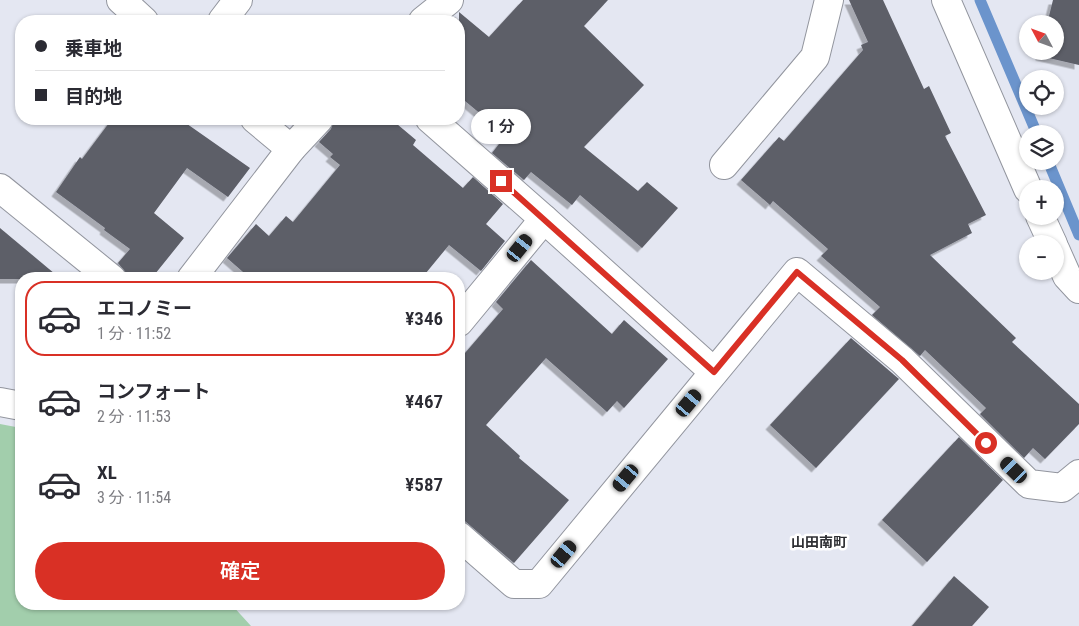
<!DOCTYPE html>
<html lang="ja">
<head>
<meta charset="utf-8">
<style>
  :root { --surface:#fff; --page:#f7f7f7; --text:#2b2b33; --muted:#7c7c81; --line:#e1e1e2; --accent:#d93025 }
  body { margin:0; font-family:"Roboto Condensed","Noto Sans JP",sans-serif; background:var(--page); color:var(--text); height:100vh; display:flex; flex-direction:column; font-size:19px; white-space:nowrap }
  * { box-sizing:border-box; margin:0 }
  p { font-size:16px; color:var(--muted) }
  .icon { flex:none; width:28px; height:28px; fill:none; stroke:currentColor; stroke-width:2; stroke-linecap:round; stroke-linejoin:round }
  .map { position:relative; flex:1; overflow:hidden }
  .drawer { position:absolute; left:15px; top:272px; width:450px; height:338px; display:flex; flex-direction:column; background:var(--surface); border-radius:20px; box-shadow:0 1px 4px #0004 }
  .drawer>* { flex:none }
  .banner { position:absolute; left:15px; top:15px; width:450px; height:110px; border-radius:20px; box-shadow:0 1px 4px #0004; display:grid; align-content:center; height:110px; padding:0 20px; background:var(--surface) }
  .needle { width:32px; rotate:311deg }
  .fabs { position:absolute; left:1019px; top:15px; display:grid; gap:10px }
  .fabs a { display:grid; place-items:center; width:45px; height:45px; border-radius:50%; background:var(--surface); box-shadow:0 1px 4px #0004; font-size:25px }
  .end { position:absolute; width:22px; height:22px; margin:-11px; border:6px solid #d93025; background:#fff; box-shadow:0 0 0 2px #fff }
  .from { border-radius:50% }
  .bubble { position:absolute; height:35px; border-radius:18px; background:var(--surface); box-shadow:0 1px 4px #0004; font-size:16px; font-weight:600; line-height:35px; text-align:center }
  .car { position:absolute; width:15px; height:30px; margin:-15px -8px; border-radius:6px; box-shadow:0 0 4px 1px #0007; background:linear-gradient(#222 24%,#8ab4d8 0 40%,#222 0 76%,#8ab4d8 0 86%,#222 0) }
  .banner b { display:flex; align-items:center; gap:18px; height:48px; font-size:19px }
  .banner b+b { border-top:1px solid var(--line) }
  .banner i { width:12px; height:12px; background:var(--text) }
  ul { padding:9px 0 0; list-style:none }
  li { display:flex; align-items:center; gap:15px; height:75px; margin:0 10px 8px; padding:0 10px; border:2px solid transparent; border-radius:20px }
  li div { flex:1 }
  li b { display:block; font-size:19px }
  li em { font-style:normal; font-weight:600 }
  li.active { border-color:var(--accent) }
  li>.icon { width:45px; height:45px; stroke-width:1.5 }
  .button { display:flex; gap:10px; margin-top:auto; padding:10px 20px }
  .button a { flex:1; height:58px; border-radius:30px; background:var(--accent); color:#fff; font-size:20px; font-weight:600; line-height:58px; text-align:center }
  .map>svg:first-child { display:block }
  .green { fill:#a2ceac }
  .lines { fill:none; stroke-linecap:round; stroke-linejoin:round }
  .stream { stroke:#6b94cc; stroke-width:11 }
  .building { fill:#5d5f68; filter:url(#shadow) }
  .minor-casing { stroke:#92959e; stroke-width:30 }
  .minor { stroke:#fff; stroke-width:28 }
  .route { stroke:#d93025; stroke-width:6 }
  .labels { text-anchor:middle; stroke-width:5; stroke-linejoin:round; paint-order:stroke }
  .neighbourhood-label { font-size:14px; font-weight:bold; fill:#303135; stroke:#fff }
</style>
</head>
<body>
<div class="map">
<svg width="1079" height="626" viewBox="0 0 1079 626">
  <defs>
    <filter id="shadow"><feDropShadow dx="-4.5" dy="4.5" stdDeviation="0" flood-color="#0004"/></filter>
  </defs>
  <rect width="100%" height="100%" fill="#e4e7f2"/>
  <polygon class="green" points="0,424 21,428 21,604 231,604 251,626 0,626"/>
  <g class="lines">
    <g class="stream">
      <polyline points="980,0 1037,134"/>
      <polyline points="1048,161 1079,235"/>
    </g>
  </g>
  <g class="building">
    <polygon points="523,0 608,0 584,26 644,85 584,147 638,191 647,182 678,208 642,248 580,195 572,205 531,172 524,180 492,153 506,135 459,96 459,12 489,37"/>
    <polygon points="849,0 883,0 924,89 929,86 951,133 945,136 986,215 968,224 972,233 930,255 1016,338 1012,342 1079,404 1079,424 1045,459 1033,448 1024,458 980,414 986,408 925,350 920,356 872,315 880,307 821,256 828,249 773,201 770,205 741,180 779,137 784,141 863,50 861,45 868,42"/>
    <polygon points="1053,0 1079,0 1079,65 1040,56 1041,51 1055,51 1055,24 1047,24"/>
    <polygon points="112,119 180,119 250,168 228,197 187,168 154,213 184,238 151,279 127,279 126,273 118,263 130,249 104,230 105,228 56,192 80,157 82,159"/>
    <polygon points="334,119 391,119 416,140 413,145 463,188 473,177 503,204 486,224 505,241 481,271 449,245 421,279 251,279 227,258 256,224 269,236 286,216 293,222 340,165 330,157 333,154 319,142 331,129"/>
    <polygon points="0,228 61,279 0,279"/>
    <polygon points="531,260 612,334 624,320 668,359 624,408 617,401 607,412 546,358 486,425 520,456 519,458 569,500 514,563 459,516 459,360 503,309 496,302"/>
    <polygon points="851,338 899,379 816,468 770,425"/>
    <polygon points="959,437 1003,480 927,562 882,520"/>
    <polygon points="954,576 989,607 972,626 912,626"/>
  </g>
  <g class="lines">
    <defs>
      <g id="minor">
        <polyline points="121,0 144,21"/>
        <polyline points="946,0 1028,189"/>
        <polyline points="222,21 238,0"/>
        <polyline points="423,21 449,0"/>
        <polyline points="255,119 291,149"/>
        <polyline points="430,119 544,219 714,372"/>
        <polyline points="724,165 815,57 829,0"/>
        <polyline points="0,188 112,279"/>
        <polyline points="1040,216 1053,244"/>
        <polyline points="1055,249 1067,276 1079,289"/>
        <polyline points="191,279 291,149 319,119"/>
        <polyline points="459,322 544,219"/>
        <polyline points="0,402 21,406"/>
        <polyline points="459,536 514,584 539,584 797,272 902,360 1029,484 1062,488 1079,474"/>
      </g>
    </defs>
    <use href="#minor" class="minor-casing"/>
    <use href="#minor" class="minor"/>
  </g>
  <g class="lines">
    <polyline class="route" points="501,181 714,372 797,272 902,360 986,443"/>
  </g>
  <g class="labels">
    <g class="neighbourhood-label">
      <text x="819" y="547">山田南町</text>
    </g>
  </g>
</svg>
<div class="fabs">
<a><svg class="needle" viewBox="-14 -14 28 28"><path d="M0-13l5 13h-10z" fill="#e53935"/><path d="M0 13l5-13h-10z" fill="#7c7c81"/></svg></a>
<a><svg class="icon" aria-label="locate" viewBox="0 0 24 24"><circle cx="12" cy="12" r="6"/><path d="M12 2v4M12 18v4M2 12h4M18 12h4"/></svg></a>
<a><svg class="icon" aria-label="layers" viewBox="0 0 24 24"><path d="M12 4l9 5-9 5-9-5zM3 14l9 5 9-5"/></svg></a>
<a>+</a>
<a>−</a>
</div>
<i class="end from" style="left:986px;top:443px"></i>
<i class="end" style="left:501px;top:181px"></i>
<div class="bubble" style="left:471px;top:109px;width:60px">1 分</div>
<i class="car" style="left:520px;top:248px;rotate:39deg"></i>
<i class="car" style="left:689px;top:403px;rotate:40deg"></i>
<i class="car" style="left:1014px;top:470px;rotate:314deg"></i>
<i class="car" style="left:626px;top:478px;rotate:220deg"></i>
<i class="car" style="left:564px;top:554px;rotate:40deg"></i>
<div class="banner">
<b><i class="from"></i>乗車地</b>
<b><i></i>目的地</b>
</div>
<section class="drawer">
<ul>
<li class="active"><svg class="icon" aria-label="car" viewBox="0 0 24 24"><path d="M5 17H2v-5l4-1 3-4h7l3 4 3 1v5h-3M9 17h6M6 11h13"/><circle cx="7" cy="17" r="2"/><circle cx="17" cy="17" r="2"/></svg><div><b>エコノミー</b><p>1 分 · 11:52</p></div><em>¥346</em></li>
<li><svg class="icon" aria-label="car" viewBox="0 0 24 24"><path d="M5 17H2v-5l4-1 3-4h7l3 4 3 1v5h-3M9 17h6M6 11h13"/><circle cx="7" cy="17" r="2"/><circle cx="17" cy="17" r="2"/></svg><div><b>コンフォート</b><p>2 分 · 11:53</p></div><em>¥467</em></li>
<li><svg class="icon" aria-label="car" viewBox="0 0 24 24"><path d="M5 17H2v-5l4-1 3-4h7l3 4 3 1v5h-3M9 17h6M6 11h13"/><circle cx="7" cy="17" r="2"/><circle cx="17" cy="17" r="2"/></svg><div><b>XL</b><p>3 分 · 11:54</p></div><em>¥587</em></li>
</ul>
<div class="button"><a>確定</a></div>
</section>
</div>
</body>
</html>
